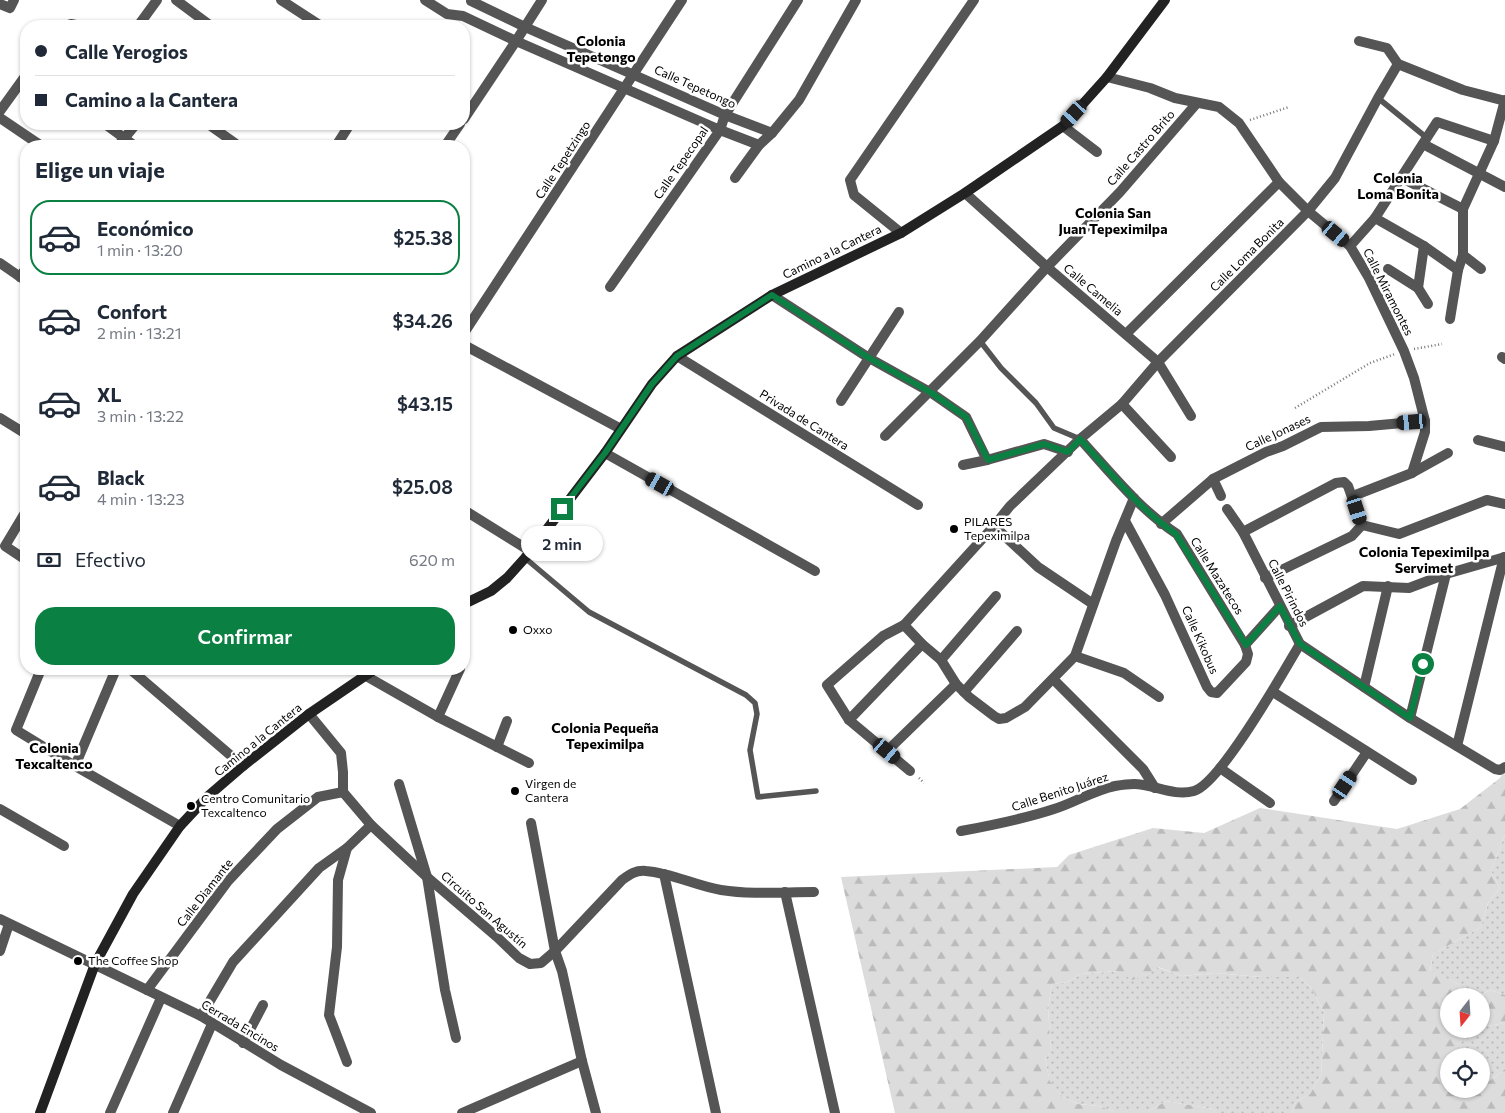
<!DOCTYPE html>
<html lang="es">
<head>
<meta charset="utf-8">
<style>
  :root { --surface:#fff; --page:#f2f2f3; --text:#1f2937; --muted:#747a83; --line:#e0e1e3; --accent:#0b8043 }
  body { margin:0; font-family:Commissioner,sans-serif; background:var(--page); color:var(--text); height:100vh; display:flex; flex-direction:column; font-size:19px; white-space:nowrap }
  * { box-sizing:border-box; margin:0 }
  p { font-size:16px; color:var(--muted) }
  .icon { flex:none; width:28px; height:28px; fill:none; stroke:currentColor; stroke-width:2; stroke-linecap:round; stroke-linejoin:round }
  .map { position:relative; flex:1; overflow:hidden }
  .drawer { position:absolute; left:20px; top:140px; width:450px; height:535px; display:flex; flex-direction:column; background:var(--surface); border-radius:20px; box-shadow:0 1px 4px #0004 }
  .drawer>* { flex:none }
  .banner { position:absolute; left:20px; top:20px; width:450px; height:110px; border-radius:20px; box-shadow:0 1px 4px #0004; display:grid; align-content:center; height:110px; padding:0 15px; background:var(--surface) }
  .needle { width:32px; rotate:197deg }
  .controls { position:absolute; left:1440px; top:988px; display:grid; gap:10px }
  .controls a { display:grid; place-items:center; width:50px; height:50px; border-radius:50%; background:var(--surface); box-shadow:0 1px 4px #0004; font-size:25px }
  .end { position:absolute; width:22px; height:22px; margin:-11px; border:6px solid #0b8043; background:#fff; box-shadow:0 0 0 2px #fff }
  .from { border-radius:50% }
  .bubble { position:absolute; height:35px; border-radius:18px; background:var(--surface); box-shadow:0 1px 4px #0004; font-size:16px; font-weight:600; line-height:35px; text-align:center }
  .car { position:absolute; width:15px; height:30px; margin:-15px -8px; border-radius:6px; box-shadow:0 0 4px 1px #0007; background:linear-gradient(#222 24%,#8ab4d8 0 40%,#222 0 76%,#8ab4d8 0 86%,#222 0) }
  .banner b { display:flex; align-items:center; gap:18px; height:48px; font-size:19px }
  .banner b+b { border-top:1px solid var(--line) }
  .banner i { width:12px; height:12px; background:var(--text) }
  ul { padding:0; list-style:none }
  li { display:flex; align-items:center; gap:15px; height:75px; margin:0 10px 8px; padding:0 5px; border:2px solid transparent; border-radius:20px }
  li div { flex:1 }
  li b { display:block; font-size:19px }
  li em { font-style:normal; font-weight:600 }
  li.on { border-color:var(--accent) }
  li>.icon { width:45px; height:45px; stroke-width:1.5 }
  h2 { padding:0 15px; font-size:22px; line-height:60px }
  .pay { display:flex; align-items:center; gap:12px; height:55px; padding:0 15px; font-size:19px }
  .pay p { margin-inline-start:auto }
  .button { display:flex; gap:10px; margin-top:auto; padding:10px 15px }
  .button a { flex:1; height:58px; border-radius:20px; background:var(--accent); color:#fff; font-size:20px; font-weight:600; line-height:58px; text-align:center }
  .map>svg:first-child { display:block }
  .grass { fill:url(#grass-dots) }
  .forest { fill:url(#forest-firs) }
  .lines { fill:none; stroke-linecap:round; stroke-linejoin:round }
  .path { stroke:#777; stroke-width:2.5; stroke-dasharray:1 2.5; stroke-linecap:butt }
  .lane { stroke:#555; stroke-width:5.5 }
  .street { stroke:#555; stroke-width:10 }
  .secondary { stroke:#222; stroke-width:10 }
  .route { stroke:#0b8043; stroke-width:6 }
  .poi-dot { fill:#000; stroke:#fff; stroke-width:2 }
  .labels { text-anchor:middle; stroke-width:5; stroke-linejoin:round; paint-order:stroke }
  .street-label { font-size:12px; fill:#000; stroke:#fff }
  .poi-label { font-size:12px; fill:#000; stroke:#fff; text-anchor:start }
  .neighbourhood-label { font-size:14px; font-weight:bold; fill:#000; stroke:#fff }
</style>
</head>
<body>
<div class="map">
<svg width="1505" height="1113" viewBox="0 0 1505 1113">
  <defs>
    <pattern id="grass-dots" width="8" height="8" patternUnits="userSpaceOnUse" patternTransform="scale(1.25)"><rect width="8" height="8" fill="#dcdcdc"/><path d="M2 2h.1M6 6h.1" fill="none" stroke="#bbb" stroke-width="1.8" stroke-linecap="round"/></pattern>
    <pattern id="forest-firs" width="22" height="20" patternUnits="userSpaceOnUse" patternTransform="scale(1.25)"><rect width="22" height="20" fill="#dcdcdc"/><path d="M5 1l3.5 6h-7zM16 11l3.5 6h-7z" fill="#bbb"/></pattern>
  </defs>
  <rect width="100%" height="100%" fill="#fff"/>
  <g class="grass">
    <polygon points="1505,834 1505,995 1491,990 1476,996 1466,996 1458,984 1430,971 1433,954 1481,927 1488,903 1500,888 1491,871"/>
    <polygon points="1157,967 1182,976 1216,973 1261,977 1300,977 1312,989 1324,1013 1321,1075 1310,1094 1296,1102 1291,1113 1216,1113 1213,1109 1166,1101 1149,1111 1114,1111 1098,1106 1078,1104 1063,1097 1050,1083 1045,1058 1051,1052 1048,1008 1052,984 1067,982 1081,974 1118,971 1145,976"/>
    <polygon points="1505,1023 1505,1069 1484,1085 1481,1082 1481,1056 1453,1056 1468,1029 1481,1029 1481,1027"/>
  </g>
  <g class="forest">
    <polygon points="1505,770 1505,834 1491,871 1500,888 1488,903 1481,927 1433,954 1430,970 1458,984 1466,996 1449,996 1449,1029 1470,1029 1453,1056 1449,1056 1449,1089 1481,1089 1481,1082 1484,1085 1505,1069 1505,1113 1291,1113 1296,1102 1310,1094 1321,1075 1324,1013 1312,989 1300,977 1261,977 1216,973 1182,976 1158,967 1145,976 1132,980 1118,971 1081,974 1067,982 1052,984 1048,1008 1051,1052 1045,1058 1050,1082 1063,1097 1078,1104 1098,1106 1114,1111 1149,1111 1166,1101 1213,1109 1216,1113 895,1113 841,877 1057,867 1069,855 1153,828 1204,833 1260,808 1397,829 1460,809 1500,778"/>
    <polygon points="1491,990 1505,995 1505,1023 1481,1027 1481,996 1476,996"/>
  </g>
  <g class="lines">
    <g class="path">
      <polyline points="1250,120 1289,107"/>
      <polyline points="1414,349 1442,344"/>
      <polyline points="1295,408 1370,363 1395,354"/>
      <polyline points="919,778 924,783"/>
    </g>
    <g class="lane">
      <polyline points="1378,98 1427,138"/>
      <polyline points="980,341 1001,368 1036,403 1054,428 1080,439"/>
      <polyline points="525,558 589,612 746,695 755,703 757,714 750,750 758,797 816,791"/>
    </g>
    <g class="street">
      <polyline points="176,0 211,26"/>
      <polyline points="281,0 321,26"/>
      <polyline points="425,0 447,14 463,16 516,41 720,130 759,145"/>
      <polyline points="471,1 525,27 725,115 772,133"/>
      <polyline points="0,4 10,8 14,0"/>
      <polyline points="65,26 71,24 81,26"/>
      <polyline points="138,26 157,0"/>
      <polyline points="1359,41 1387,48 1398,64 1463,90 1505,101"/>
      <polyline points="1107,77 1150,88 1175,98 1219,107 1239,123 1279,182 1308,211 1350,246 1369,278 1404,351 1414,378 1425,421 1425,432 1412,473"/>
      <polyline points="0,111 26,75"/>
      <polyline points="0,118 40,145"/>
      <polyline points="464,119 516,41 542,0"/>
      <polyline points="105,124 135,146"/>
      <polyline points="208,124 239,146"/>
      <polyline points="1063,126 1097,152"/>
      <polyline points="1423,144 1505,187"/>
      <polyline points="118,146 136,124"/>
      <polyline points="336,146 350,124"/>
      <polyline points="445,146 460,124"/>
      <polyline points="735,178 759,145 772,133 799,100 856,0"/>
      <polyline points="1402,178 1463,209"/>
      <polyline points="965,193 1047,267 1158,362 1191,416"/>
      <polyline points="1375,218 1424,246 1458,270"/>
      <polyline points="901,233 854,195 850,180 974,0"/>
      <polyline points="1350,246 1375,218 1437,122 1494,141"/>
      <polyline points="1463,255 1481,269"/>
      <polyline points="0,263 26,281"/>
      <polyline points="1388,269 1418,288 1428,304"/>
      <polyline points="20,277 26,268"/>
      <polyline points="610,287 720,130 725,115 798,0"/>
      <polyline points="1418,288 1424,246"/>
      <polyline points="772,295 869,358 930,392 966,417 987,460"/>
      <polyline points="1450,319 1458,270 1463,255 1463,209 1494,141 1505,100"/>
      <polyline points="464,333 682,0"/>
      <polyline points="1126,334 1279,182"/>
      <polyline points="464,345 621,429"/>
      <polyline points="677,356 918,505"/>
      <polyline points="1502,357 1505,359"/>
      <polyline points="841,401 899,312"/>
      <polyline points="1122,404 1171,457"/>
      <polyline points="0,418 26,434"/>
      <polyline points="885,436 980,341 1047,267 1120,192 1197,103"/>
      <path d="M1080 439C1110 472 1139 509 1177 534L1245 645 1248 654 1246 662 1217 693 1211 692 1207 687 1165 595 1125 521"/>
      <polyline points="1478,440 1505,447"/>
      <polyline points="605,453 815,571"/>
      <polyline points="963,465 987,460 1044,444 1068,452"/>
      <polyline points="1213,479 1221,496"/>
      <polyline points="1353,496 1412,473 1448,453"/>
      <polyline points="1227,509 1243,532 1300,644 1410,718 1495,769 1500,770 1505,767"/>
      <polyline points="464,510 530,551"/>
      <polyline points="26,511 5,546 26,560"/>
      <polyline points="1161,524 1213,479 1266,452 1283,446 1321,427 1369,426 1425,421"/>
      <polyline points="1362,525 1399,534 1487,500 1505,504"/>
      <polyline points="994,526 1038,567 1093,604"/>
      <polyline points="1243,532 1336,483 1344,482 1348,486 1362,525"/>
      <polyline points="1265,578 1352,536 1362,525"/>
      <polyline points="904,625 922,644 941,660 956,684 969,697 994,716 999,719 1006,718 1025,707 1075,656 1116,541 1134,498"/>
      <polyline points="1289,626 1363,586 1409,588 1446,574 1505,557"/>
      <polyline points="1245,645 1280,606"/>
      <polyline points="1075,656 1124,673 1159,697"/>
      <polyline points="941,660 996,596"/>
      <polyline points="41,669 16,730 75,766 180,826"/>
      <polyline points="130,669 243,766"/>
      <polyline points="366,676 438,717 529,763"/>
      <polyline points="1053,679 1143,769 1155,788"/>
      <polyline points="1364,687 1388,586"/>
      <polyline points="964,692 1017,631"/>
      <polyline points="1273,692 1412,780"/>
      <path d="M309 714 341 753 343 772V792L371 825 427 877 497 937 519 958 530 964 541 963 555 951 622 880C630 874 636 870 646 871 672 873 696 886 721 890 752 895 783 892 814 892"/>
      <polyline points="438,717 460,669"/>
      <polyline points="1410,718 1446,574"/>
      <polyline points="849,720 922,644"/>
      <polyline points="1457,746 1504,557"/>
      <polyline points="497,747 507,721"/>
      <polyline points="887,751 956,684"/>
      <polyline points="75,766 116,669"/>
      <polyline points="1220,768 1270,803"/>
      <polyline points="910,771 849,720 827,685 883,636 904,625 994,526 1010,506 1080,439 1122,404 1158,362 1308,211 1335,178 1378,98 1398,64"/>
      <polyline points="399,784 427,877 445,990 456,1038"/>
      <polyline points="1334,801 1367,752"/>
      <polyline points="0,809 64,846"/>
      <polyline points="531,823 555,951 562,971 582,1061 596,1113"/>
      <path d="M961 831C993 825 1024 819 1054 809 1074 803 1094 790 1115 786 1121 785 1128 784 1134 784 1153 784 1174 797 1194 791 1221 783 1284 671 1300 644"/>
      <polyline points="347,848 338,880 337,947 329,1015 347,1062"/>
      <polyline points="664,874 716,1113"/>
      <polyline points="785,892 835,1113"/>
      <polyline points="0,919 201,1016 281,1065 371,1113"/>
      <polyline points="0,951 9,924"/>
      <polyline points="147,990 228,881 277,829 318,797 343,792"/>
      <polyline points="201,1016 233,962 319,868 347,848 371,825"/>
      <polyline points="243,1043 263,1005"/>
      <polyline points="110,1113 161,998"/>
      <polyline points="173,1113 212,1024"/>
      <polyline points="462,1113 582,1061"/>
    </g>
    <g class="secondary">
      <polyline points="464,604 491,591 507,578 525,558 605,453 652,384 677,356 772,295 901,233 965,193 1063,126 1107,77 1165,0"/>
      <polyline points="40,1113 95,964 133,894 180,826 207,797 243,766 309,714 375,669"/>
    </g>
  </g>
  <g class="lines">
    <path class="route" d="M562 509 605 453 652 384 677 356 772 295 869 358 930 392 966 417 988 460 1044 444 1068 452 1080 439C1110 472 1139 509 1176 534L1246 645 1280 606 1300 644 1410 718 1423 664"/>
  </g>
  <g class="poi-dot">
    <circle cx="954" cy="529" r="5"/>
    <circle cx="513" cy="630" r="5"/>
    <circle cx="515" cy="791" r="5"/>
    <circle cx="191" cy="806" r="5"/>
    <circle cx="78" cy="961" r="5"/>
  </g>
  <g class="labels">
    <g class="street-label">
      <text transform="translate(695 87) rotate(24)" y="4">Calle Tepetongo</text>
      <text transform="translate(1141 148) rotate(-49)" y="4">Calle Castro Brito</text>
      <text transform="translate(563 160) rotate(-57)" y="4">Calle Tepetzingo</text>
      <text transform="translate(681 163) rotate(-55)" y="4">Calle Tepecopal</text>
      <text transform="translate(832 252) rotate(-26)" y="4">Camino a la Cantera</text>
      <text transform="translate(1247 255) rotate(-45)" y="4">Calle Loma Bonita</text>
      <text transform="translate(1093 290) rotate(40)" y="4">Calle Camelia</text>
      <text transform="translate(1388 292) rotate(63)" y="4">Calle Miramontes</text>
      <text transform="translate(804 420) rotate(32)" y="4">Privada de Cantera</text>
      <text transform="translate(1278 433) rotate(-25)" y="4">Calle Jonases</text>
      <text transform="translate(1217 576) rotate(58)" y="4">Calle Mazatecos</text>
      <text transform="translate(1288 593) rotate(63)" y="4">Calle Pirindos</text>
      <text transform="translate(1200 640) rotate(66)" y="4">Calle Kikobus</text>
      <text transform="translate(258 740) rotate(-39)" y="4">Camino a la Cantera</text>
      <text transform="translate(1060 792) rotate(-18)" y="4">Calle Benito Juárez</text>
      <text transform="translate(205 893) rotate(-52)" y="4">Calle Diamante</text>
      <text transform="translate(484 910) rotate(41)" y="4">Circuito San Agustín</text>
      <text transform="translate(240 1026) rotate(31)" y="4">Cerrada Encinos</text>
    </g>
    <g class="poi-label">
      <text x="964" y="526">PILARES<tspan x="964" dy="14">Tepeximilpa</tspan></text>
      <text x="523" y="634">Oxxo</text>
      <text x="525" y="788">Virgen de<tspan x="525" dy="14">Cantera</tspan></text>
      <text x="201" y="803">Centro Comunitario<tspan x="201" dy="14">Texcaltenco</tspan></text>
      <text x="88" y="965">The Coffee Shop</text>
    </g>
    <g class="neighbourhood-label">
      <text x="601" y="46">Colonia<tspan x="601" dy="16">Tepetongo</tspan></text>
      <text x="1398" y="183">Colonia<tspan x="1398" dy="16">Loma Bonita</tspan></text>
      <text x="1113" y="218">Colonia San<tspan x="1113" dy="16">Juan Tepeximilpa</tspan></text>
      <text x="1424" y="557">Colonia Tepeximilpa<tspan x="1424" dy="16">Servimet</tspan></text>
      <text x="605" y="733">Colonia Pequeña<tspan x="605" dy="16">Tepeximilpa</tspan></text>
      <text x="54" y="753">Colonia<tspan x="54" dy="16">Texcaltenco</tspan></text>
    </g>
  </g>
</svg>
<div class="controls">
<a><svg class="needle" viewBox="-14 -14 28 28"><path d="M0-13l5 13h-10z" fill="#e53935"/><path d="M0 13l5-13h-10z" fill="#747a83"/></svg></a>
<a><svg class="icon" aria-label="locate" viewBox="0 0 24 24"><circle cx="12" cy="12" r="6"/><path d="M12 2v4M12 18v4M2 12h4M18 12h4"/></svg></a>
</div>
<i class="end from" style="left:1423px;top:664px"></i>
<i class="end" style="left:562px;top:509px"></i>
<div class="bubble" style="left:521px;top:526px;width:82px">2 min</div>
<i class="car" style="left:1074px;top:114px;rotate:222deg"></i>
<i class="car" style="left:1336px;top:234px;rotate:130deg"></i>
<i class="car" style="left:1412px;top:422px;rotate:265deg"></i>
<i class="car" style="left:660px;top:484px;rotate:299deg"></i>
<i class="car" style="left:1357px;top:510px;rotate:162deg"></i>
<i class="car" style="left:887px;top:751px;rotate:130deg"></i>
<i class="car" style="left:1345px;top:785px;rotate:34deg"></i>
<div class="banner">
<b><i class="from"></i>Calle Yerogios</b>
<b><i></i>Camino a la Cantera</b>
</div>
<section class="drawer">
<h2>Elige un viaje</h2>
<ul>
<li class="on"><svg class="icon" aria-label="car" viewBox="0 0 24 24"><path d="M5 17H2v-5l4-1 3-4h7l3 4 3 1v5h-3M9 17h6M6 11h13"/><circle cx="7" cy="17" r="2"/><circle cx="17" cy="17" r="2"/></svg><div><b>Económico</b><p>1 min · 13:20</p></div><em>$25.38</em></li>
<li><svg class="icon" aria-label="car" viewBox="0 0 24 24"><path d="M5 17H2v-5l4-1 3-4h7l3 4 3 1v5h-3M9 17h6M6 11h13"/><circle cx="7" cy="17" r="2"/><circle cx="17" cy="17" r="2"/></svg><div><b>Confort</b><p>2 min · 13:21</p></div><em>$34.26</em></li>
<li><svg class="icon" aria-label="car" viewBox="0 0 24 24"><path d="M5 17H2v-5l4-1 3-4h7l3 4 3 1v5h-3M9 17h6M6 11h13"/><circle cx="7" cy="17" r="2"/><circle cx="17" cy="17" r="2"/></svg><div><b>XL</b><p>3 min · 13:22</p></div><em>$43.15</em></li>
<li><svg class="icon" aria-label="car" viewBox="0 0 24 24"><path d="M5 17H2v-5l4-1 3-4h7l3 4 3 1v5h-3M9 17h6M6 11h13"/><circle cx="7" cy="17" r="2"/><circle cx="17" cy="17" r="2"/></svg><div><b>Black</b><p>4 min · 13:23</p></div><em>$25.08</em></li>
</ul>
<div class="pay"><svg class="icon" aria-label="cash" viewBox="0 0 24 24"><path d="M3 7h18v10H3z"/><circle cx="12" cy="12" r="2"/></svg>Efectivo<p>620 m</p></div>
<div class="button"><a>Confirmar</a></div>
</section>
</div>
</body>
</html>
